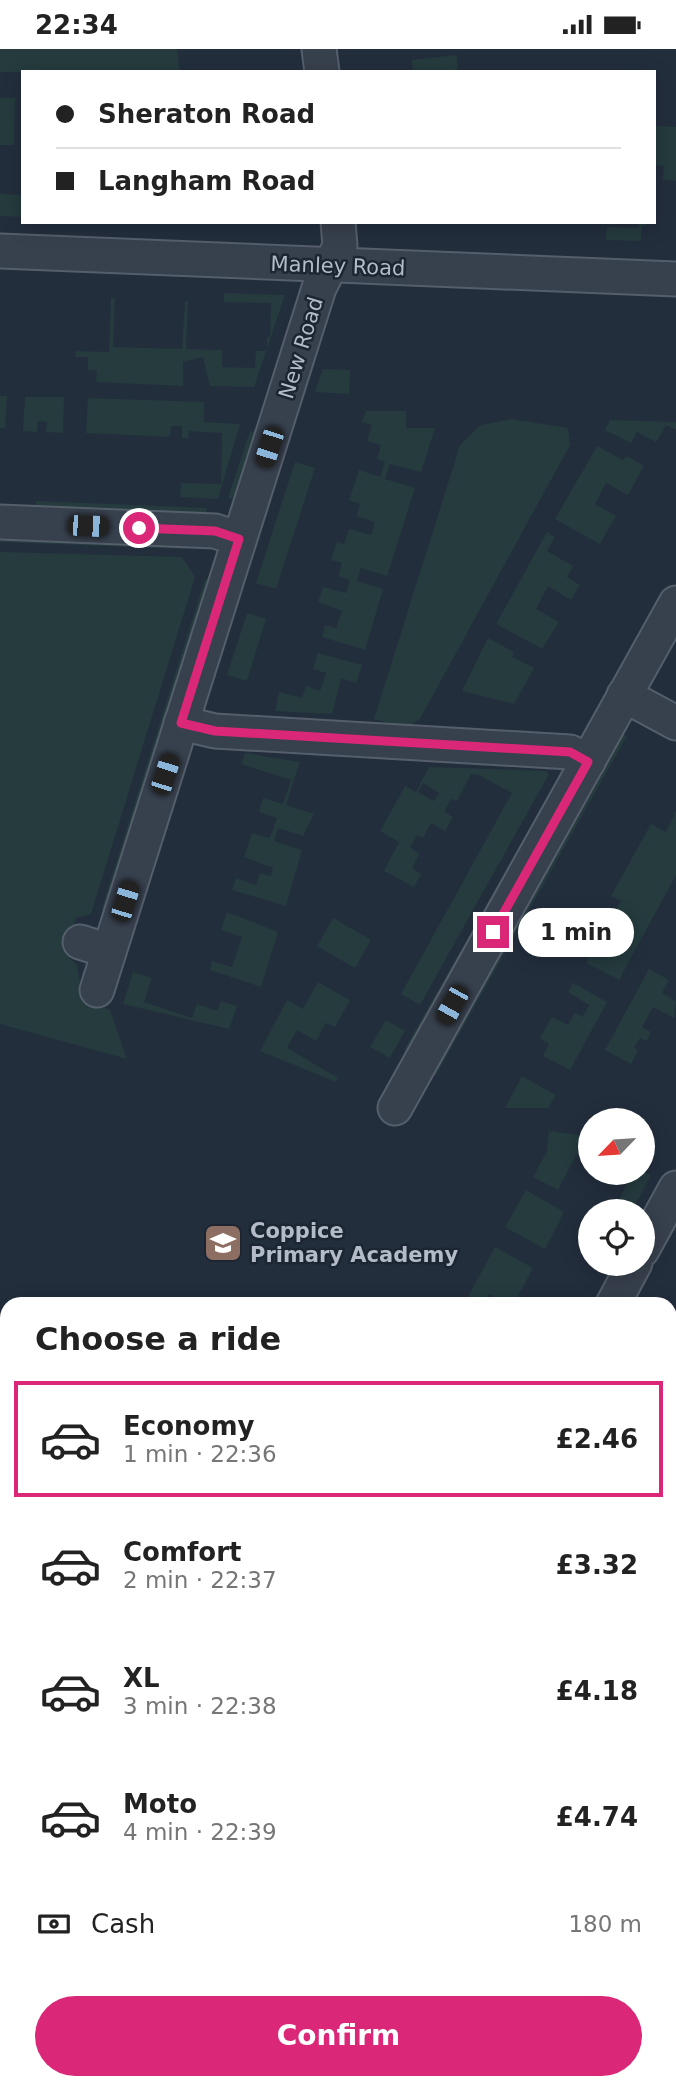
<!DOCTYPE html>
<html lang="en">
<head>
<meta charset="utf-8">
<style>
  :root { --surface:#fff; --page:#f6f6f6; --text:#222; --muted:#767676; --line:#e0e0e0; --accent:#db2777 }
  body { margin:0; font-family:"DejaVu Sans",sans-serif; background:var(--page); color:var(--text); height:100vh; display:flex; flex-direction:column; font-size:26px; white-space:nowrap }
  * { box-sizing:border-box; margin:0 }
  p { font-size:23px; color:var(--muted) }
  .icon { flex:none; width:38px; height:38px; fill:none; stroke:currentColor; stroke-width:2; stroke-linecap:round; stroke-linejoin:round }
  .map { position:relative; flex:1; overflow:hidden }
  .details { position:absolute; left:0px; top:1248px; width:677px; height:793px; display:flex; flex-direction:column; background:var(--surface); border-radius:21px 21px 0 0; box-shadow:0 4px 18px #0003 }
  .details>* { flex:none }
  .guide { position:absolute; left:21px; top:21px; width:635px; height:154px; border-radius:0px; box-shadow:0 4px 18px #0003; display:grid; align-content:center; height:154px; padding:0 35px; background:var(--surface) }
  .needle { width:46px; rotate:245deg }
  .tools { position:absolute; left:578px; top:1059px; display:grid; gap:14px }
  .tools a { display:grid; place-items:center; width:77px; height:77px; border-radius:50%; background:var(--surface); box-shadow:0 4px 18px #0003; font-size:35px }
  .end { position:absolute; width:32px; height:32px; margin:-16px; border:9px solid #db2777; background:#fff; box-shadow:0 0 0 4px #fff }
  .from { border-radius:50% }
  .bubble { position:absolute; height:49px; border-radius:24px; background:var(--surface); box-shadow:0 4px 18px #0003; font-size:23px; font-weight:700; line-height:49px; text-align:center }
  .car { position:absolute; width:21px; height:42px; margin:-21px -10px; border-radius:9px; box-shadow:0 0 5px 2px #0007; background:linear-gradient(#222 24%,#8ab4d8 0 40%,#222 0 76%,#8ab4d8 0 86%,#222 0) }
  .guide b { display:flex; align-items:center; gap:24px; height:66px; font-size:26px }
  .guide b+b { border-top:2px solid var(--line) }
  .guide i { width:18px; height:18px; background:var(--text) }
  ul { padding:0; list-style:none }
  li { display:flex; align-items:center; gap:21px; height:116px; margin:0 14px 10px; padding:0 21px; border:4px solid transparent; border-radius:0px }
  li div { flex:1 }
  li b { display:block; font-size:26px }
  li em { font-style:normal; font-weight:700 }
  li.selected { border-color:var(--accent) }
  li>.icon { width:63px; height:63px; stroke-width:1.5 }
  h2 { padding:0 35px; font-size:32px; line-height:84px }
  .pay { display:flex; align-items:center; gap:18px; height:77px; padding:0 35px; font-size:26px }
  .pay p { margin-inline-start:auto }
  .primary-button { display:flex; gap:14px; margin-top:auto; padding:14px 35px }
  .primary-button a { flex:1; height:80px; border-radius:42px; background:var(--accent); color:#fff; font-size:28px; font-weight:700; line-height:80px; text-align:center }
  .status { display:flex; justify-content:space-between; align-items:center; height:49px; padding:0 35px; background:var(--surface); direction:ltr }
  .status svg { height:19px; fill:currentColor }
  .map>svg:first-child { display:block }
  .green { fill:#253b3e; fill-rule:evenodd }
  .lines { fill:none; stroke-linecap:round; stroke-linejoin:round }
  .minor-casing { stroke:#555e6b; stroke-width:37 }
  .minor { stroke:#37404d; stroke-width:33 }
  .route { stroke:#db2777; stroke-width:9 }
  .labels { text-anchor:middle; stroke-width:5; stroke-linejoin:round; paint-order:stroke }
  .street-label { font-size:21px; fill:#b3bbc8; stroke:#1c2532 }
  .poi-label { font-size:21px; font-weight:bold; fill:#b3bbc8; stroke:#1c2532; text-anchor:start }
</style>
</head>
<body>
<div class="status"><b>22:34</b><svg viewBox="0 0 49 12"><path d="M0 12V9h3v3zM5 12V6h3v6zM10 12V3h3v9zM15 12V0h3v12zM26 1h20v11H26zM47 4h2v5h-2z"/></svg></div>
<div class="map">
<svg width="676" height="2040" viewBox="0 0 676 2040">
  <rect width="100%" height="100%" fill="#232e3d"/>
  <g class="green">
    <polygon points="0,0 177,0 180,23 0,23"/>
    <polygon points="457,6 458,23 413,23 412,11"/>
    <polygon points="0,49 15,49 14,96 0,96"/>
    <polygon points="655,77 676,78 676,132 663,131 664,117 655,116"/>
    <polygon points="0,145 23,146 23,168 0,167"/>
    <polygon points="639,173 647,173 647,176 642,177 641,192 606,191 607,178 638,179"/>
    <polygon points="224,244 285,246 254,338 210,337 203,308 183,313 183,337 96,333 97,322 88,321 88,308 75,308 76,302 109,303 111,249 115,249 113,298 182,300 185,252 188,252 186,300 222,301 222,318 255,319 256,302 267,302 267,288 270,288 271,254 224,253"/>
    <polygon points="323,320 350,321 349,345 315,343"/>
    <polygon points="0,347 7,347 5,379 0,379"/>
    <polygon points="25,348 64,348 63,384 46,383 47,373 38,372 37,383 23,382"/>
    <polygon points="88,349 204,353 204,373 240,375 218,450 180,448 181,434 221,435 222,384 189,382 188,389 182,389 182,377 171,377 170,388 86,384"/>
    <polygon points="366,362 406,362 406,379 435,379 421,423 390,415 385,430 415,439 387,527 361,519 357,532 383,540 365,601 322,588 325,576 336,579 342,562 318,553 323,538 346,544 350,531 338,527 342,514 331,511 337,493 344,495 349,480 371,486 375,473 357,467 360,455 349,451 359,421 380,428 385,413 377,410 381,396 367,392 372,376 362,373"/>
    <polygon points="511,370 568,379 570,396 420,670 406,678 374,670 460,396 481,376"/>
    <polygon points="610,371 676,373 676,381 666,376 656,393 637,383 631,394 605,381"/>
    <polygon points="250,382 254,383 233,450 228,449"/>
    <polygon points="597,397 623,411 627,407 644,417 628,446 606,434 595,455 616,467 600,495 555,470"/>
    <polygon points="295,413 315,419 276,540 256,534"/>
    <polygon points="36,452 207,459 206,466 36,459"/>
    <polygon points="547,483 555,488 547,502 573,517 567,528 580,536 571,551 548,537 536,560 559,573 542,600 496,575"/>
    <polygon points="0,487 185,494 185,500 0,493"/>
    <polygon points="0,503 182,508 195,528 91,865 76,869 66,906 77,916 82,949 110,961 127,1010 0,975"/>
    <polygon points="205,530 211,531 107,858 101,862"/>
    <polygon points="247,564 266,570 247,632 227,626"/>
    <polygon points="488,589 514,603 512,608 534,619 514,655 462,642"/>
    <polygon points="318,604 362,616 356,634 341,629 332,665 275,662 279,643 302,649 306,637 320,642 326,624 313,620"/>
    <polygon points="622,685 627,687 436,1026 432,1024"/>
    <polygon points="245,704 300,713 286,756 314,765 303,787 278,779 274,792 302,801 286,857 232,841 236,829 256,836 260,824 271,827 273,819 244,808 252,784 270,789 277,769 259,763 263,749 283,755 291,731 241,715"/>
    <path d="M429 718 546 722 549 725 420 956 401 945 512 744 479 726 471 725 457 752 451 750 444 763 453 768 445 782 431 774 423 789 417 786 410 798 419 805 412 819 421 825 414 838 384 822 399 793 380 782 405 737 416 743ZM423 734 439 744 434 752 418 743Z"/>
    <polygon points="557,732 560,739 409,1004 404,1001"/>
    <polygon points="676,762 676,826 619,931 586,914 598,892 606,897 616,880 612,878 617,869 613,867 621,852 611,847 651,775 666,783"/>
    <polygon points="227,863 278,883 261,938 210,921 212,912 232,918 242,888 221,881"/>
    <polygon points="333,869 371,891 355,919 317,897"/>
    <polygon points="649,920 669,931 662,944 676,952 674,969 653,958 642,978 651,983 647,992 640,989 634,999 638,1001 631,1015 605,1001"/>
    <polygon points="133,923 152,929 144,953 192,969 197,955 217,962 221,952 237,957 229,980 123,955"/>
    <polygon points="318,933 350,951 335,978 326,974 316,992 297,981 287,999 338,1029 336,1033 260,1002 287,951 303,960"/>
    <polygon points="573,934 607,953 570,1021 543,1007 549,995 540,989 552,968 568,976 575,964 583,968 589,956 568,943"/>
    <polygon points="386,971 405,982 390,1009 370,998"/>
    <polygon points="522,1027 556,1046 548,1059 505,1059"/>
    <polygon points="549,1082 586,1087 558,1141 533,1128 547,1102"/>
    <polygon points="642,1122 651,1126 632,1162 613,1162 633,1124"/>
    <polygon points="526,1141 564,1163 545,1200 505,1178"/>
    <polygon points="495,1198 533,1219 514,1255 506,1255 489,1245 483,1255 464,1255"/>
    <polygon points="7,1798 7,1899 0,1911 0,1803"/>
  </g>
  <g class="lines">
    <defs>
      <g id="minor">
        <polyline points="319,0 322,23"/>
        <polyline points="0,202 676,230"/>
        <polyline points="0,473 215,482 239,490"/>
        <polyline points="624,646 676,674"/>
        <polyline points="181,674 215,682 570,703 588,713"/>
        <polyline points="80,893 109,902"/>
        <polyline points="97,941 319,239 340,197 338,173"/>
        <polyline points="395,1059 676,554"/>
        <polyline points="642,1201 676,1139"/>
        <polyline points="613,1255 635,1214"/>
        <polyline points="0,1540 7,1543"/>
        <polyline points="670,1699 676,1688"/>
        <polyline points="670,1871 676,1874"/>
        <polyline points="317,2040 321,2034"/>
      </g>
    </defs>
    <use href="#minor" class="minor-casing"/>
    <use href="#minor" class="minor"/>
  </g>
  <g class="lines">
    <polyline class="route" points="139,479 215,482 239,490 181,674 215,682 570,703 588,713 493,883"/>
  </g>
  <defs>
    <symbol id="school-square" viewBox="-11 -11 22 22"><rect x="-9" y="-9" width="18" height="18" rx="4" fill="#8d6e63" stroke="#1c2532"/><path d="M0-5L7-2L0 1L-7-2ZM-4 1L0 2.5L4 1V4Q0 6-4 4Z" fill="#fff"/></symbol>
  </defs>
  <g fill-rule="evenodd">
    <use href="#school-square" x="201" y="1172" width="44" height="44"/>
  </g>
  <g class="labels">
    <g class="street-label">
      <text transform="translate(338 217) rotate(2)" y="7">Manley Road</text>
      <text transform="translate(301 299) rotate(-73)" y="7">New Road</text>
    </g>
    <g class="poi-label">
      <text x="250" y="1189">Coppice<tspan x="250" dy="24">Primary Academy</tspan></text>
    </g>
  </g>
</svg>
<div class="tools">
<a><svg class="needle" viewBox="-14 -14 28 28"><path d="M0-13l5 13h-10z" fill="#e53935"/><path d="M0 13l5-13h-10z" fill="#767676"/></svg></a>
<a><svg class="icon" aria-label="locate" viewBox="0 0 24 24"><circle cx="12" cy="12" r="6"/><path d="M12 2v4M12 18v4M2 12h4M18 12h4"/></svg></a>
</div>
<i class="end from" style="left:139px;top:479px"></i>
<i class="end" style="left:493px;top:883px"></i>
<div class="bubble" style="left:518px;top:859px;width:116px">1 min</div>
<i class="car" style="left:269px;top:398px;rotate:198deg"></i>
<i class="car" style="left:88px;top:477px;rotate:92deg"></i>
<i class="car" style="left:165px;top:725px;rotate:18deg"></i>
<i class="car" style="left:125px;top:852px;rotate:17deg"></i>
<i class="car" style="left:452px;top:956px;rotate:209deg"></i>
<div class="guide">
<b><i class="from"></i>Sheraton Road</b>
<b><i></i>Langham Road</b>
</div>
<section class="details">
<h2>Choose a ride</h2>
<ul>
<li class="selected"><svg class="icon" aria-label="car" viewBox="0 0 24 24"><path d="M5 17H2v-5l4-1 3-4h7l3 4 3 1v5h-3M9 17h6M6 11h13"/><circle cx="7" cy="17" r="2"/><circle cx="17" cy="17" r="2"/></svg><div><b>Economy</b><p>1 min · 22:36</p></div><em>£2.46</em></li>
<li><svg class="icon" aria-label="car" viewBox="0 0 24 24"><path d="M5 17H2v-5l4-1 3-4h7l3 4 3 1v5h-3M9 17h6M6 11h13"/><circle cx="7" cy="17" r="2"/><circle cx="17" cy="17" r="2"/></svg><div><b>Comfort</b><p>2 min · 22:37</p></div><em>£3.32</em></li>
<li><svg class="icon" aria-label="car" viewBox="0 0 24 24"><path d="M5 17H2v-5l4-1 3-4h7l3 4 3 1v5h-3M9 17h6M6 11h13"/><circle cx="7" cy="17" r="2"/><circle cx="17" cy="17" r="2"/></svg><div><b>XL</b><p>3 min · 22:38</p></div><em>£4.18</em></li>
<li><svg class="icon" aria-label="car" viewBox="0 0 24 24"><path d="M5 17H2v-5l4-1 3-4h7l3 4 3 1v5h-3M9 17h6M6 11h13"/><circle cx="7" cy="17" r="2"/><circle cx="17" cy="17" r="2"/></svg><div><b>Moto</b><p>4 min · 22:39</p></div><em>£4.74</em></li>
</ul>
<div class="pay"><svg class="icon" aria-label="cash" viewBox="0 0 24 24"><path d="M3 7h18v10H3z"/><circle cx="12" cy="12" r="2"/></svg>Cash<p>180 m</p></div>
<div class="primary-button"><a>Confirm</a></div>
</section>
</div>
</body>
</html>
